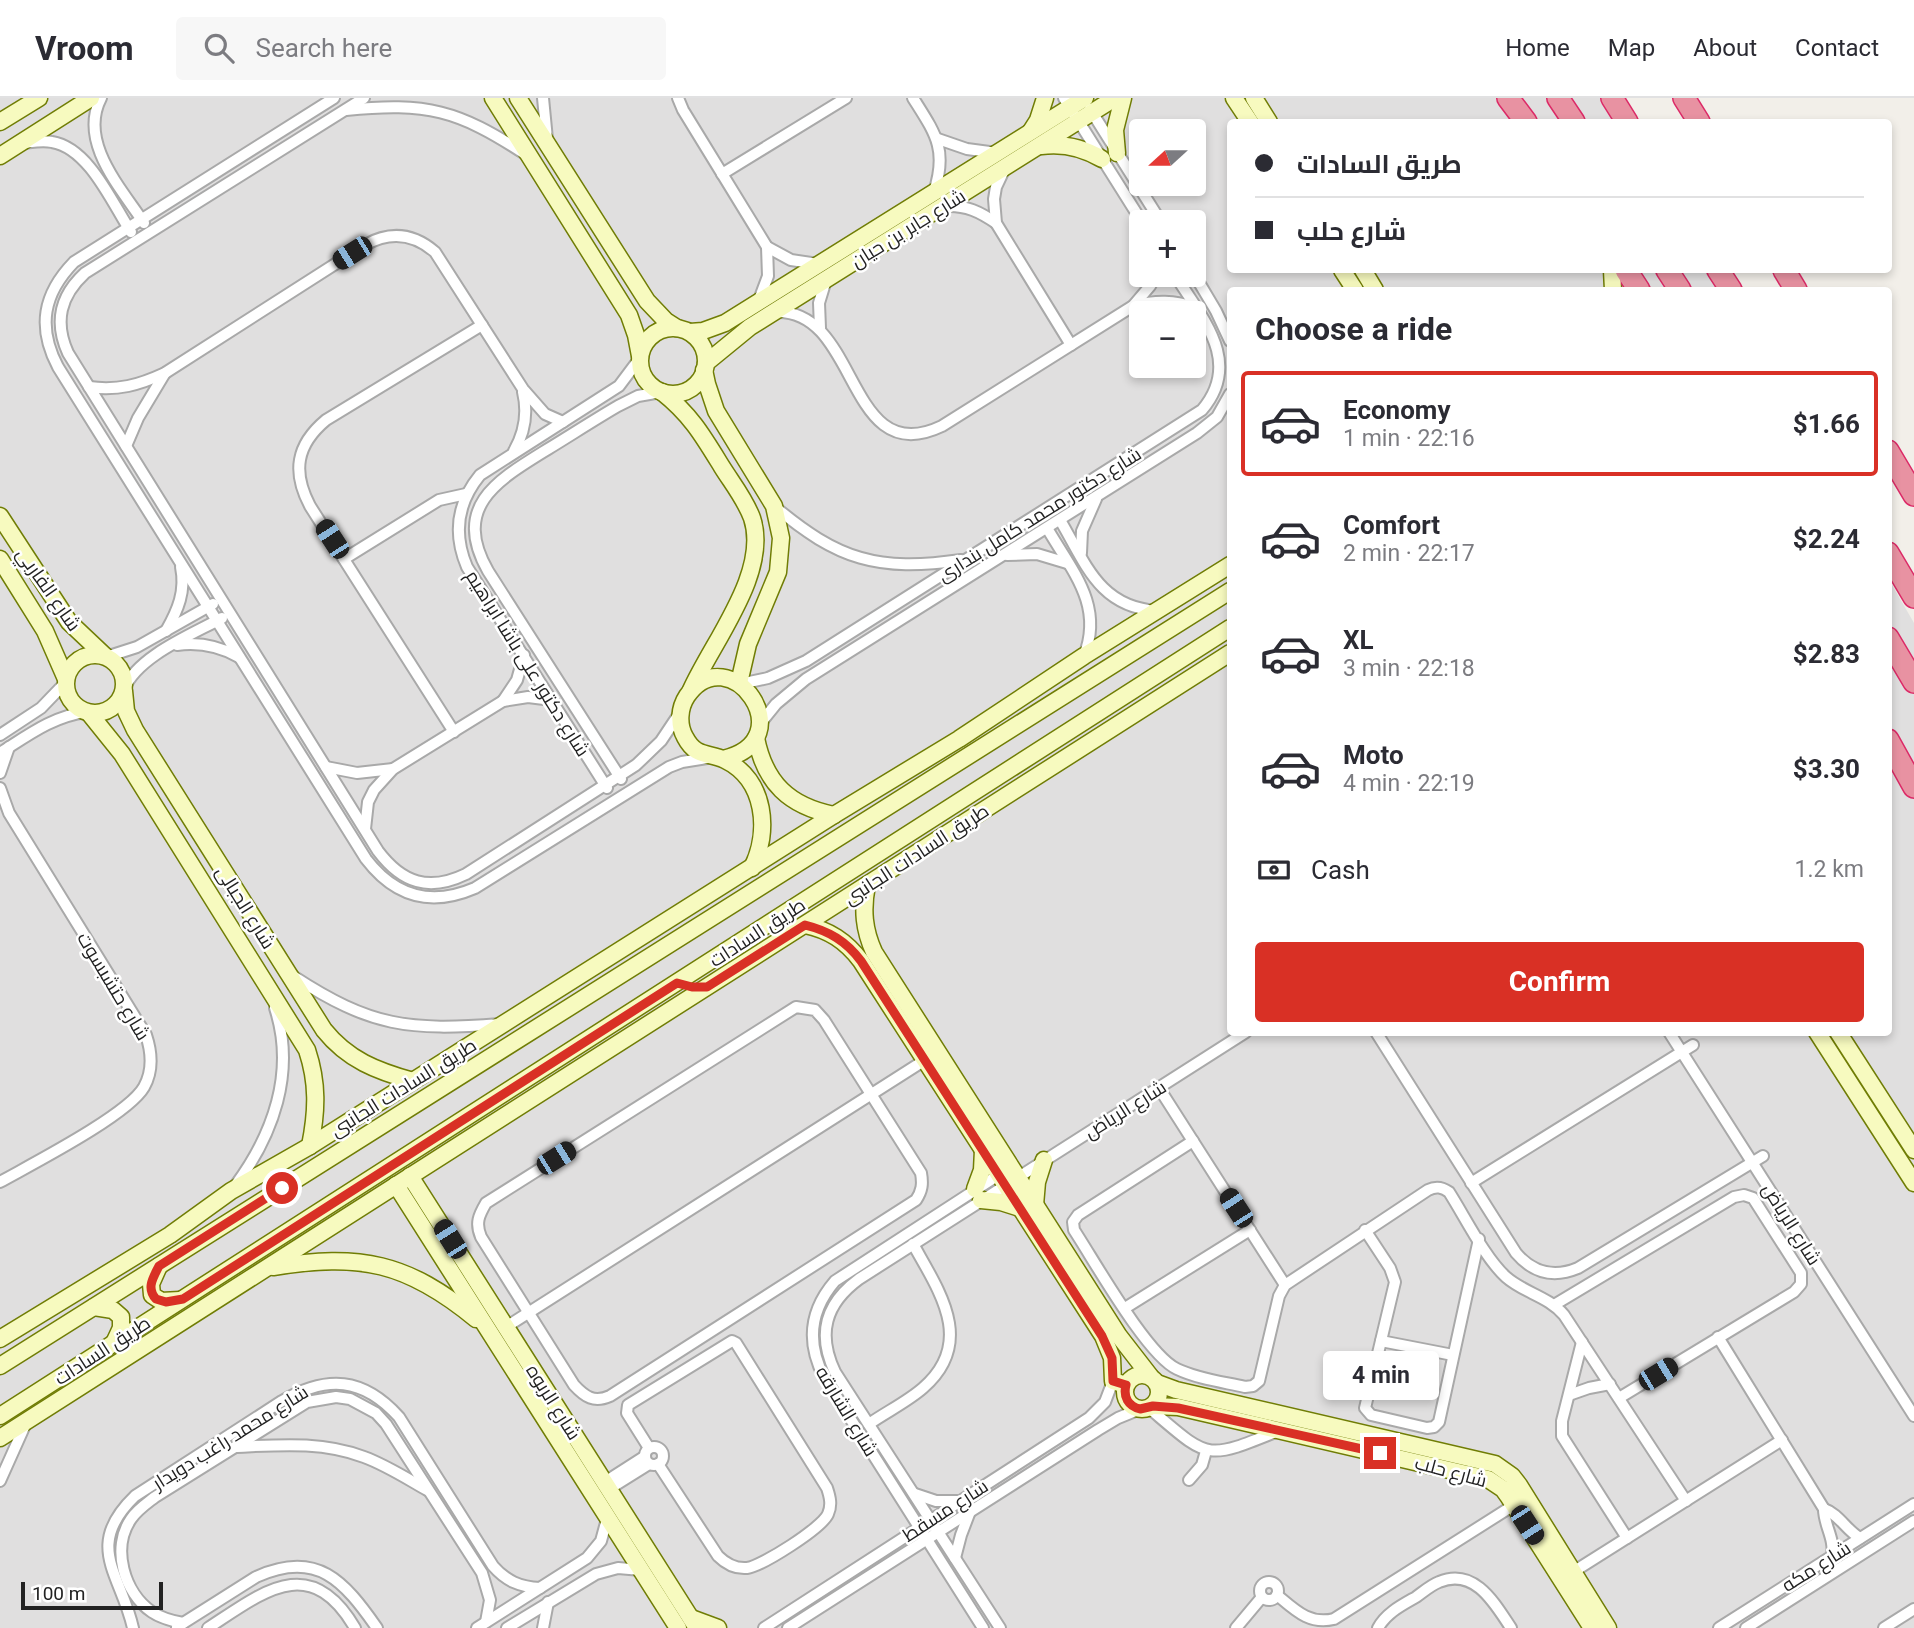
<!DOCTYPE html>
<html lang="en">
<head>
<meta charset="utf-8">
<style>
  :root { --surface:#fff; --page:#f7f7f7; --text:#2b2b33; --muted:#7c7c81; --line:#e1e1e2; --accent:#d93025 }
  body { margin:0; font-family:Roboto,Cairo,sans-serif; background:var(--page); color:var(--text); height:100vh; display:flex; flex-direction:column; font-size:26px; white-space:nowrap }
  * { box-sizing:border-box; margin:0 }
  p { font-size:23px; color:var(--muted) }
  .icon { flex:none; width:38px; height:38px; fill:none; stroke:currentColor; stroke-width:2; stroke-linecap:round; stroke-linejoin:round }
  .map { position:relative; flex:1; overflow:hidden }
  .panel { position:absolute; left:1227px; top:189px; width:665px; height:749px; display:flex; flex-direction:column; background:var(--surface); border-radius:7px; box-shadow:0 4px 10px #0003 }
  .panel>* { flex:none }
  .top-card { position:absolute; left:1227px; top:21px; width:665px; height:154px; border-radius:7px; box-shadow:0 4px 10px #0003; display:grid; align-content:center; height:154px; padding:0 28px; background:var(--surface) }
  .needle { width:46px; rotate:249deg }
  .controls { position:absolute; left:1129px; top:21px; display:grid; gap:14px }
  .controls a { display:grid; place-items:center; width:77px; height:77px; border-radius:7px; background:var(--surface); box-shadow:0 4px 10px #0003; font-size:35px }
  .scale { position:absolute; left:21px; bottom:18px; width:142px; box-sizing:border-box; padding-left:7px; border:4px solid #222; border-top:0; font-size:19px; line-height:24px; white-space:nowrap; color:#222; -webkit-text-stroke:5px #fff; paint-order:stroke }
  .end { position:absolute; width:32px; height:32px; margin:-16px; border:9px solid #d93025; background:#fff; box-shadow:0 0 0 4px #fff }
  .from { border-radius:50% }
  .bubble { position:absolute; height:49px; border-radius:7px; background:var(--surface); box-shadow:0 4px 10px #0003; font-size:23px; font-weight:700; line-height:49px; text-align:center }
  .car { position:absolute; width:21px; height:42px; margin:-21px -10px; border-radius:9px; box-shadow:0 0 5px 2px #0007; background:linear-gradient(#222 24%,#8ab4d8 0 40%,#222 0 76%,#8ab4d8 0 86%,#222 0) }
  .top-card b { display:flex; align-items:center; gap:24px; height:66px; font-size:26px }
  .top-card b+b { border-top:2px solid var(--line) }
  .top-card i { width:18px; height:18px; background:var(--text) }
  ul { padding:0; list-style:none }
  li { display:flex; align-items:center; gap:21px; height:105px; margin:0 14px 10px; padding:0 14px; border:4px solid transparent; border-radius:7px }
  li div { flex:1 }
  li b { display:block; font-size:26px }
  li em { font-style:normal; font-weight:700 }
  li.on { border-color:var(--accent) }
  li>.icon { width:63px; height:63px; stroke-width:1.5 }
  h2 { padding:0 28px; font-size:32px; line-height:84px }
  .pay { display:flex; align-items:center; gap:18px; height:77px; padding:0 28px; font-size:26px }
  .pay p { margin-inline-start:auto }
  .action { display:flex; gap:14px; margin-top:auto; padding:14px 28px }
  .action a { flex:1; height:80px; border-radius:7px; background:var(--accent); color:#fff; font-size:28px; font-weight:700; line-height:80px; text-align:center }
  header { display:flex; align-items:center; gap:42px; box-sizing:border-box; height:98px; padding:0 35px; background:var(--surface); border-bottom:2px solid var(--line) }
  header strong { font-size:33px }
  nav { display:flex; gap:38px; margin-inline-start:auto; font-size:24px }
  .search { width:490px; height:63px; background:var(--page); display:flex; align-items:center; gap:18px; box-sizing:border-box; padding:0 24px; border-radius:7px; color:var(--muted); font-size:26px }
  .map>svg:first-child { display:block }
  .residential { fill:#e0dfdf; fill-rule:evenodd }
  .lines { fill:none; stroke-linecap:round; stroke-linejoin:round }
  .street-casing { stroke:#a9a9a9; stroke-width:14 }
  .secondary-casing { stroke:#707d05; stroke-width:19 }
  .highway-casing { stroke:#dc2a67; stroke-width:24 }
  .street { stroke:#fff; stroke-width:10 }
  .secondary { stroke:#f7fabf; stroke-width:16 }
  .highway { stroke:#e892a2; stroke-width:21 }
  .route { stroke:#d93025; stroke-width:9 }
  .labels { text-anchor:middle; stroke-width:5; stroke-linejoin:round; paint-order:stroke }
  .street-label { font-size:19px; fill:#222; stroke:#fff }
</style>
</head>
<body>
<header>
<strong>Vroom</strong>
<div class="search"><svg class="icon" aria-label="search" viewBox="0 0 24 24"><circle cx="10" cy="10" r="6"/><path d="M15 15l6 6"/></svg>Search here</div>
<nav><a>Home</a><a>Map</a><a>About</a><a>Contact</a></nav>
</header>
<div class="map">
<svg width="1914" height="1530" viewBox="0 0 1914 1530">
  <rect width="100%" height="100%" fill="#f2efe9"/>
  <path class="residential" d="M0 0H1608L1623 24H1230V172H1709L1721 192H1230V934H1888V480L1914 525V1530H0ZM1141 33H1194V86H1141ZM1141 124H1194V177H1141ZM1141 215H1194V268H1141Z"/>
  <g class="lines">
    <defs>
      <g id="street">
        <path d="M101 0C78 44 121 90 144 125"/>
        <path d="M334 0 74 164C43 196 37 229 58 269L366 761C395 799 431 809 475 790L669 669 682 664 707 660"/>
        <path d="M364 0 85 175C60 198 54 224 68 255L378 753C402 785 429 794 466 776L636 667 661 643 679 616"/>
        <polyline points="543,0 547,41"/>
        <polyline points="678,0 683,12 767,149 768,178 759,202"/>
        <path d="M913 0C935 35 948 51 934 94"/>
        <polyline points="1064,0 1142,124"/>
        <polyline points="1090,11 1161,124"/>
        <path d="M346 12C427 4 458 12 525 56"/>
        <polyline points="938,41 967,51 997,55"/>
        <path d="M24 45C33 44 42 42 52 44 89 50 112 105 131 134"/>
        <polyline points="1005,70 996,89 994,101 996,125 1071,247"/>
        <polyline points="722,76 846,0"/>
        <path d="M946 108C966 107 980 114 996 125"/>
        <polyline points="767,149 791,162 818,166"/>
        <polyline points="1194,176 1216,213 1230,243"/>
        <path d="M1133 208C1156 202 1174 202 1196 210"/>
        <path d="M777 214C860 212 846 374 942 328L1133 208 1150 188 1156 177"/>
        <polyline points="820,230 819,205 826,182"/>
        <path d="M89 289C118 293 139 287 165 275L365 147C390 133 413 135 435 154L523 291 545 316 563 324"/>
        <polyline points="126,348 138,320 165,275"/>
        <path d="M514 353C525 334 528 315 523 294"/>
        <path d="M774 408C838 462 878 474 961 462"/>
        <path d="M1060 422C1086 466 1099 509 1157 513"/>
        <path d="M1047 430C1072 473 1104 507 1084 558"/>
        <polyline points="1081,455 1082,433 1096,401"/>
        <polyline points="1007,457 1037,456 1067,465"/>
        <polyline points="344,461 439,402 466,396"/>
        <path d="M166 533C178 512 186 493 181 469"/>
        <path d="M177 547C199 544 219 548 239 559"/>
        <polyline points="106,559 137,549 213,506"/>
        <path d="M740 586 768 580 806 563 1202 312C1243 264 1202 220 1175 177"/>
        <path d="M124 591C138 558 191 537 222 520"/>
        <polyline points="503,603 517,582 524,557"/>
        <polyline points="759,627 776,606 806,581 1197,335 1217,319 1230,296"/>
        <path d="M454 634 310 408C292 374 296 347 326 322L482 227"/>
        <polyline points="0,637 41,610 66,584"/>
        <path d="M0 655C27 638 53 618 86 614"/>
        <polyline points="326,669 357,675 393,671"/>
        <polyline points="0,675 9,649"/>
        <path d="M621 681 488 473C451 408 498 382 548 351 571 337 594 322 618 308L638 298 661 294"/>
        <path d="M0 690 9 715 146 937C152 955 153 973 144 989 128 1017 32 1066 0 1084"/>
        <path d="M607 690 467 469C453 436 457 405 480 377L619 288 640 260"/>
        <polyline points="365,731 368,704 374,692 393,671 503,603 528,599 552,602"/>
        <path d="M293 878C371 929 409 933 500 926"/>
        <path d="M796 909 815 912 824 922 921 1075C923 1086 922 1093 916 1102L610 1298C594 1305 585 1299 574 1287L481 1139C475 1125 479 1117 486 1105Z"/>
        <path d="M1376 934 1516 1155C1533 1175 1554 1180 1578 1170L1763 1058"/>
        <polyline points="1669,934 1914,1318"/>
        <polyline points="1159,990 1285,1187"/>
        <path d="M1193 1043 1078 1117 1073 1124 1074 1132C1095 1164 1147 1257 1177 1271 1198 1281 1223 1284 1245 1289L1253 1288 1259 1283 1279 1198 1285 1187 1428 1092C1436 1088 1442 1089 1449 1094 1465 1119 1485 1160 1506 1179 1524 1195 1548 1198 1564 1217L1686 1403"/>
        <polyline points="1471,1085 1693,947"/>
        <path d="M235 1088C273 1037 296 974 275 910"/>
        <polyline points="1365,1132 1390,1170 1395,1184 1365,1310 1371,1317 1427,1330 1434,1329 1439,1324 1479,1141"/>
        <polyline points="1554,1207 1734,1099 1744,1097 1753,1100 1801,1175 1801,1186 1794,1194 1619,1300"/>
        <polyline points="1125,1210 1250,1132"/>
        <polyline points="506,1229 925,962"/>
        <path d="M1718 1239 1824 1411C1824 1428 1835 1440 1832 1458"/>
        <polyline points="1381,1243 1453,1257"/>
        <polyline points="1582,1244 1562,1323 1562,1338 1627,1440"/>
        <polyline points="1569,1297 1589,1290 1610,1286"/>
        <path d="M1149 1310C1209 1361 1204 1363 1278 1333"/>
        <path d="M869 1326C886 1314 907 1304 923 1290 976 1244 939 1193 913 1146"/>
        <circle cx="654" cy="1358" r="9"/>
        <path d="M235 1349C279 1347 322 1343 364 1359 386 1367 406 1380 427 1392"/>
        <path d="M649 1350 627 1315 628 1307 732 1243 736 1245 827 1390C830 1399 832 1407 828 1416 822 1430 762 1468 747 1470 735 1471 726 1466 718 1458L658 1366"/>
        <polyline points="1189,1382 1202,1367 1206,1353"/>
        <polyline points="0,1383 26,1325"/>
        <polyline points="605,1384 644,1359"/>
        <polyline points="609,1391 649,1366"/>
        <polyline points="915,1396 936,1403 957,1403"/>
        <path d="M1824 1411C1839 1416 1846 1432 1860 1440"/>
        <polyline points="955,1460 961,1437 969,1416"/>
        <polyline points="1573,1474 1782,1342"/>
        <circle cx="1269" cy="1493" r="9"/>
        <path d="M1277 1497C1295 1512 1309 1527 1334 1521L1514 1407"/>
        <path d="M183 1525C172 1523 161 1520 152 1514 124 1495 111 1450 131 1421 137 1412 146 1406 155 1399L307 1304 336 1299 350 1301 376 1315 386 1326 482 1475 490 1502 486 1524"/>
        <path d="M177 1529 256 1479C317 1451 344 1483 377 1530"/>
        <path d="M133 1530C121 1476 83 1448 135 1398L282 1303C327 1277 363 1279 399 1319L493 1468C506 1483 520 1489 540 1490"/>
        <path d="M208 1530C262 1495 310 1453 355 1530"/>
        <polyline points="477,1530 587,1460 601,1443 607,1421"/>
        <polyline points="507,1530 596,1476 618,1470 641,1472"/>
        <polyline points="543,1530 548,1504"/>
        <polyline points="764,1530 1089,1320 1105,1304 1113,1283"/>
        <polyline points="788,1530 1098,1332 1118,1320 1140,1311"/>
        <path d="M983 1530 824 1279C806 1244 810 1212 835 1183L1003 1074"/>
        <path d="M1000 1530 835 1274C817 1236 825 1206 859 1181L1246 934"/>
        <polyline points="1236,1530 1262,1499"/>
        <path d="M1378 1530C1386 1515 1402 1507 1416 1499 1423 1494 1431 1487 1439 1484 1475 1469 1495 1506 1511 1530"/>
        <polyline points="1719,1530 1914,1406"/>
        <polyline points="1746,1530 1914,1423"/>
        <polyline points="1884,1530 1914,1511"/>
      </g>
      <g id="secondary">
        <polyline points="493,0 629,217 636,237 640,258"/>
        <polyline points="518,0 647,203 666,223 677,230"/>
        <polyline points="1234,0 1250,24"/>
        <polyline points="1254,0 1269,24"/>
        <polyline points="0,24 39,0"/>
        <polyline points="1031,33 1038,22 1045,0"/>
        <path d="M1041 48C1063 45 1082 49 1102 61"/>
        <polyline points="1117,55 1115,32 1123,0"/>
        <polyline points="0,58 91,0"/>
        <polyline points="1342,172 1355,192"/>
        <polyline points="1363,172 1375,192"/>
        <polyline points="1612,172 1613,192"/>
        <circle cx="673" cy="263" r="33"/>
        <polyline points="690,234 703,233 725,225 1085,0"/>
        <polyline points="706,265 750,229 1115,0"/>
        <polyline points="704,272 707,286 716,313 774,408 781,440 778,474 748,546 739,585"/>
        <path d="M662 294C691 317 703 338 722 369 732 385 745 401 752 420 770 474 713 543 691 592"/>
        <polyline points="0,418 69,524 105,558"/>
        <polyline points="0,461 45,533 66,581"/>
        <circle cx="95" cy="586" r="29"/>
        <path d="M124 593 126 613 135 632 324 932C348 962 377 973 413 983"/>
        <path d="M89 615 122 656 307 952C318 985 317 1013 310 1048"/>
        <path d="M756 640C765 685 789 708 834 717"/>
        <path d="M723 661C806 642 729 537 687 598 679 610 678 627 685 639 696 660 708 654 725 662 766 682 770 734 752 770"/>
        <path d="M867 787C862 812 864 832 874 854L1119 1238 1150 1278"/>
        <path d="M805 827C829 832 846 843 861 863L1103 1238 1112 1260 1113 1283 1126 1287"/>
        <polyline points="1817,934 1914,1085"/>
        <polyline points="1838,934 1914,1052"/>
        <polyline points="410,1078 697,1530"/>
        <polyline points="396,1087 678,1530"/>
        <polyline points="975,1091 982,1072 983,1052"/>
        <polyline points="981,1102 1001,1104 1020,1110"/>
        <polyline points="1035,1107 1037,1084 1044,1062"/>
        <polyline points="159,1168 151,1186 152,1197 161,1203 180,1202"/>
        <path d="M273 1169C360 1155 407 1164 476 1221"/>
        <polyline points="94,1209 113,1212 121,1219 121,1230 114,1245"/>
        <polyline points="0,1241 170,1137 231,1093 310,1048 834,717 959,641 1084,558 1230,467"/>
        <polyline points="0,1268 1230,493"/>
        <circle cx="1142" cy="1294" r="17"/>
        <polyline points="1157,1285 1176,1292 1495,1366 1512,1378 1519,1387 1608,1530"/>
        <polyline points="1153,1308 1178,1309 1488,1381 1503,1391 1508,1398 1592,1530"/>
        <polyline points="0,1318 1230,530"/>
        <polyline points="0,1340 1230,555"/>
        <polyline points="691,1520 718,1530"/>
      </g>
      <g id="highway">
        <polyline points="1508,0 1526,24"/>
        <polyline points="1558,0 1574,24"/>
        <polyline points="1612,0 1627,24"/>
        <polyline points="1684,0 1699,24"/>
        <polyline points="1626,172 1639,192"/>
        <polyline points="1667,172 1680,192"/>
        <polyline points="1718,172 1731,192"/>
        <polyline points="1784,172 1796,192"/>
        <polyline points="1888,353 1914,397"/>
        <polyline points="1888,455 1914,499"/>
        <polyline points="1888,540 1914,584"/>
        <polyline points="1888,642 1914,689"/>
      </g>
    </defs>
    <use href="#street" class="street-casing"/>
    <use href="#secondary" class="secondary-casing"/>
    <use href="#highway" class="highway-casing"/>
    <use href="#street" class="street"/>
    <use href="#secondary" class="secondary"/>
    <use href="#highway" class="highway"/>
  </g>
  <g class="lines">
    <path class="route" d="M282 1090 159 1168C153 1180 146 1190 156 1201L166 1204 183 1201 677 885 692 889H707L805 827C829 833 846 843 861 863L1102 1238 1112 1260 1113 1283 1126 1287C1123 1299 1128 1308 1140 1311L1153 1308 1178 1310 1380 1355"/>
  </g>
  <g class="labels">
    <g class="street-label">
      <text transform="translate(908 130) rotate(-32)" y="7">شارع جابر بن حيان</text>
      <text transform="translate(1039 416) rotate(-32)" y="7">شارع دكتور محمد كامل بندارى</text>
      <text transform="translate(49 491) rotate(55)" y="7">شارع الفاربي</text>
      <text transform="translate(528 565) rotate(58)" y="7">شارع دكتور على باشا ابراهيم</text>
      <text transform="translate(916 756) rotate(-33)" y="7">طريق السادات الجانبى</text>
      <text transform="translate(246 809) rotate(58)" y="7">شارع الجبالى</text>
      <text transform="translate(757 834) rotate(-33)" y="7">طريق السادات</text>
      <text transform="translate(114 888) rotate(59)" y="7">شارع حتشبسوت</text>
      <text transform="translate(403 989) rotate(-32)" y="7">طريق السادات الجانبى</text>
      <text transform="translate(1125 1011) rotate(-32)" y="7">شارع الرياض</text>
      <text transform="translate(1792 1126) rotate(58)" y="7">شارع الرياض</text>
      <text transform="translate(102 1252) rotate(-33)" y="7">طريق السادات</text>
      <text transform="translate(554 1304) rotate(58)" y="7">شارع الربوه</text>
      <text transform="translate(847 1313) rotate(59)" y="7">شارع الشارقه</text>
      <text transform="translate(230 1339) rotate(-32)" y="7">شارع محمد راغب دويدار</text>
      <text transform="translate(1451 1373) rotate(15)" y="7">شارع حلب</text>
      <text transform="translate(945 1412) rotate(-33)" y="7">شارع مسقط</text>
      <text transform="translate(1816 1468) rotate(-32)" y="7">شارع مكه</text>
    </g>
  </g>
</svg>
<div class="controls">
<a><svg class="needle" viewBox="-14 -14 28 28"><path d="M0-13l5 13h-10z" fill="#e53935"/><path d="M0 13l5-13h-10z" fill="#7c7c81"/></svg></a>
<a>+</a>
<a>−</a>
</div>
<div class="scale">100 m</div>
<i class="end from" style="left:282px;top:1090px"></i>
<i class="end" style="left:1380px;top:1355px"></i>
<div class="bubble" style="left:1323px;top:1253px;width:116px">4 min</div>
<i class="car" style="left:352px;top:155px;rotate:238deg"></i>
<i class="car" style="left:332px;top:441px;rotate:327deg"></i>
<i class="car" style="left:556px;top:1060px;rotate:58deg"></i>
<i class="car" style="left:1236px;top:1110px;rotate:327deg"></i>
<i class="car" style="left:450px;top:1141px;rotate:328deg"></i>
<i class="car" style="left:1658px;top:1276px;rotate:59deg"></i>
<i class="car" style="left:1527px;top:1427px;rotate:147deg"></i>
<div class="top-card">
<b><i class="from"></i>طريق السادات</b>
<b><i></i>شارع حلب</b>
</div>
<section class="panel">
<h2>Choose a ride</h2>
<ul>
<li class="on"><svg class="icon" aria-label="car" viewBox="0 0 24 24"><path d="M5 17H2v-5l4-1 3-4h7l3 4 3 1v5h-3M9 17h6M6 11h13"/><circle cx="7" cy="17" r="2"/><circle cx="17" cy="17" r="2"/></svg><div><b>Economy</b><p>1 min · 22:16</p></div><em>$1.66</em></li>
<li><svg class="icon" aria-label="car" viewBox="0 0 24 24"><path d="M5 17H2v-5l4-1 3-4h7l3 4 3 1v5h-3M9 17h6M6 11h13"/><circle cx="7" cy="17" r="2"/><circle cx="17" cy="17" r="2"/></svg><div><b>Comfort</b><p>2 min · 22:17</p></div><em>$2.24</em></li>
<li><svg class="icon" aria-label="car" viewBox="0 0 24 24"><path d="M5 17H2v-5l4-1 3-4h7l3 4 3 1v5h-3M9 17h6M6 11h13"/><circle cx="7" cy="17" r="2"/><circle cx="17" cy="17" r="2"/></svg><div><b>XL</b><p>3 min · 22:18</p></div><em>$2.83</em></li>
<li><svg class="icon" aria-label="car" viewBox="0 0 24 24"><path d="M5 17H2v-5l4-1 3-4h7l3 4 3 1v5h-3M9 17h6M6 11h13"/><circle cx="7" cy="17" r="2"/><circle cx="17" cy="17" r="2"/></svg><div><b>Moto</b><p>4 min · 22:19</p></div><em>$3.30</em></li>
</ul>
<div class="pay"><svg class="icon" aria-label="cash" viewBox="0 0 24 24"><path d="M3 7h18v10H3z"/><circle cx="12" cy="12" r="2"/></svg>Cash<p>1.2 km</p></div>
<div class="action"><a>Confirm</a></div>
</section>
</div>
</body>
</html>
